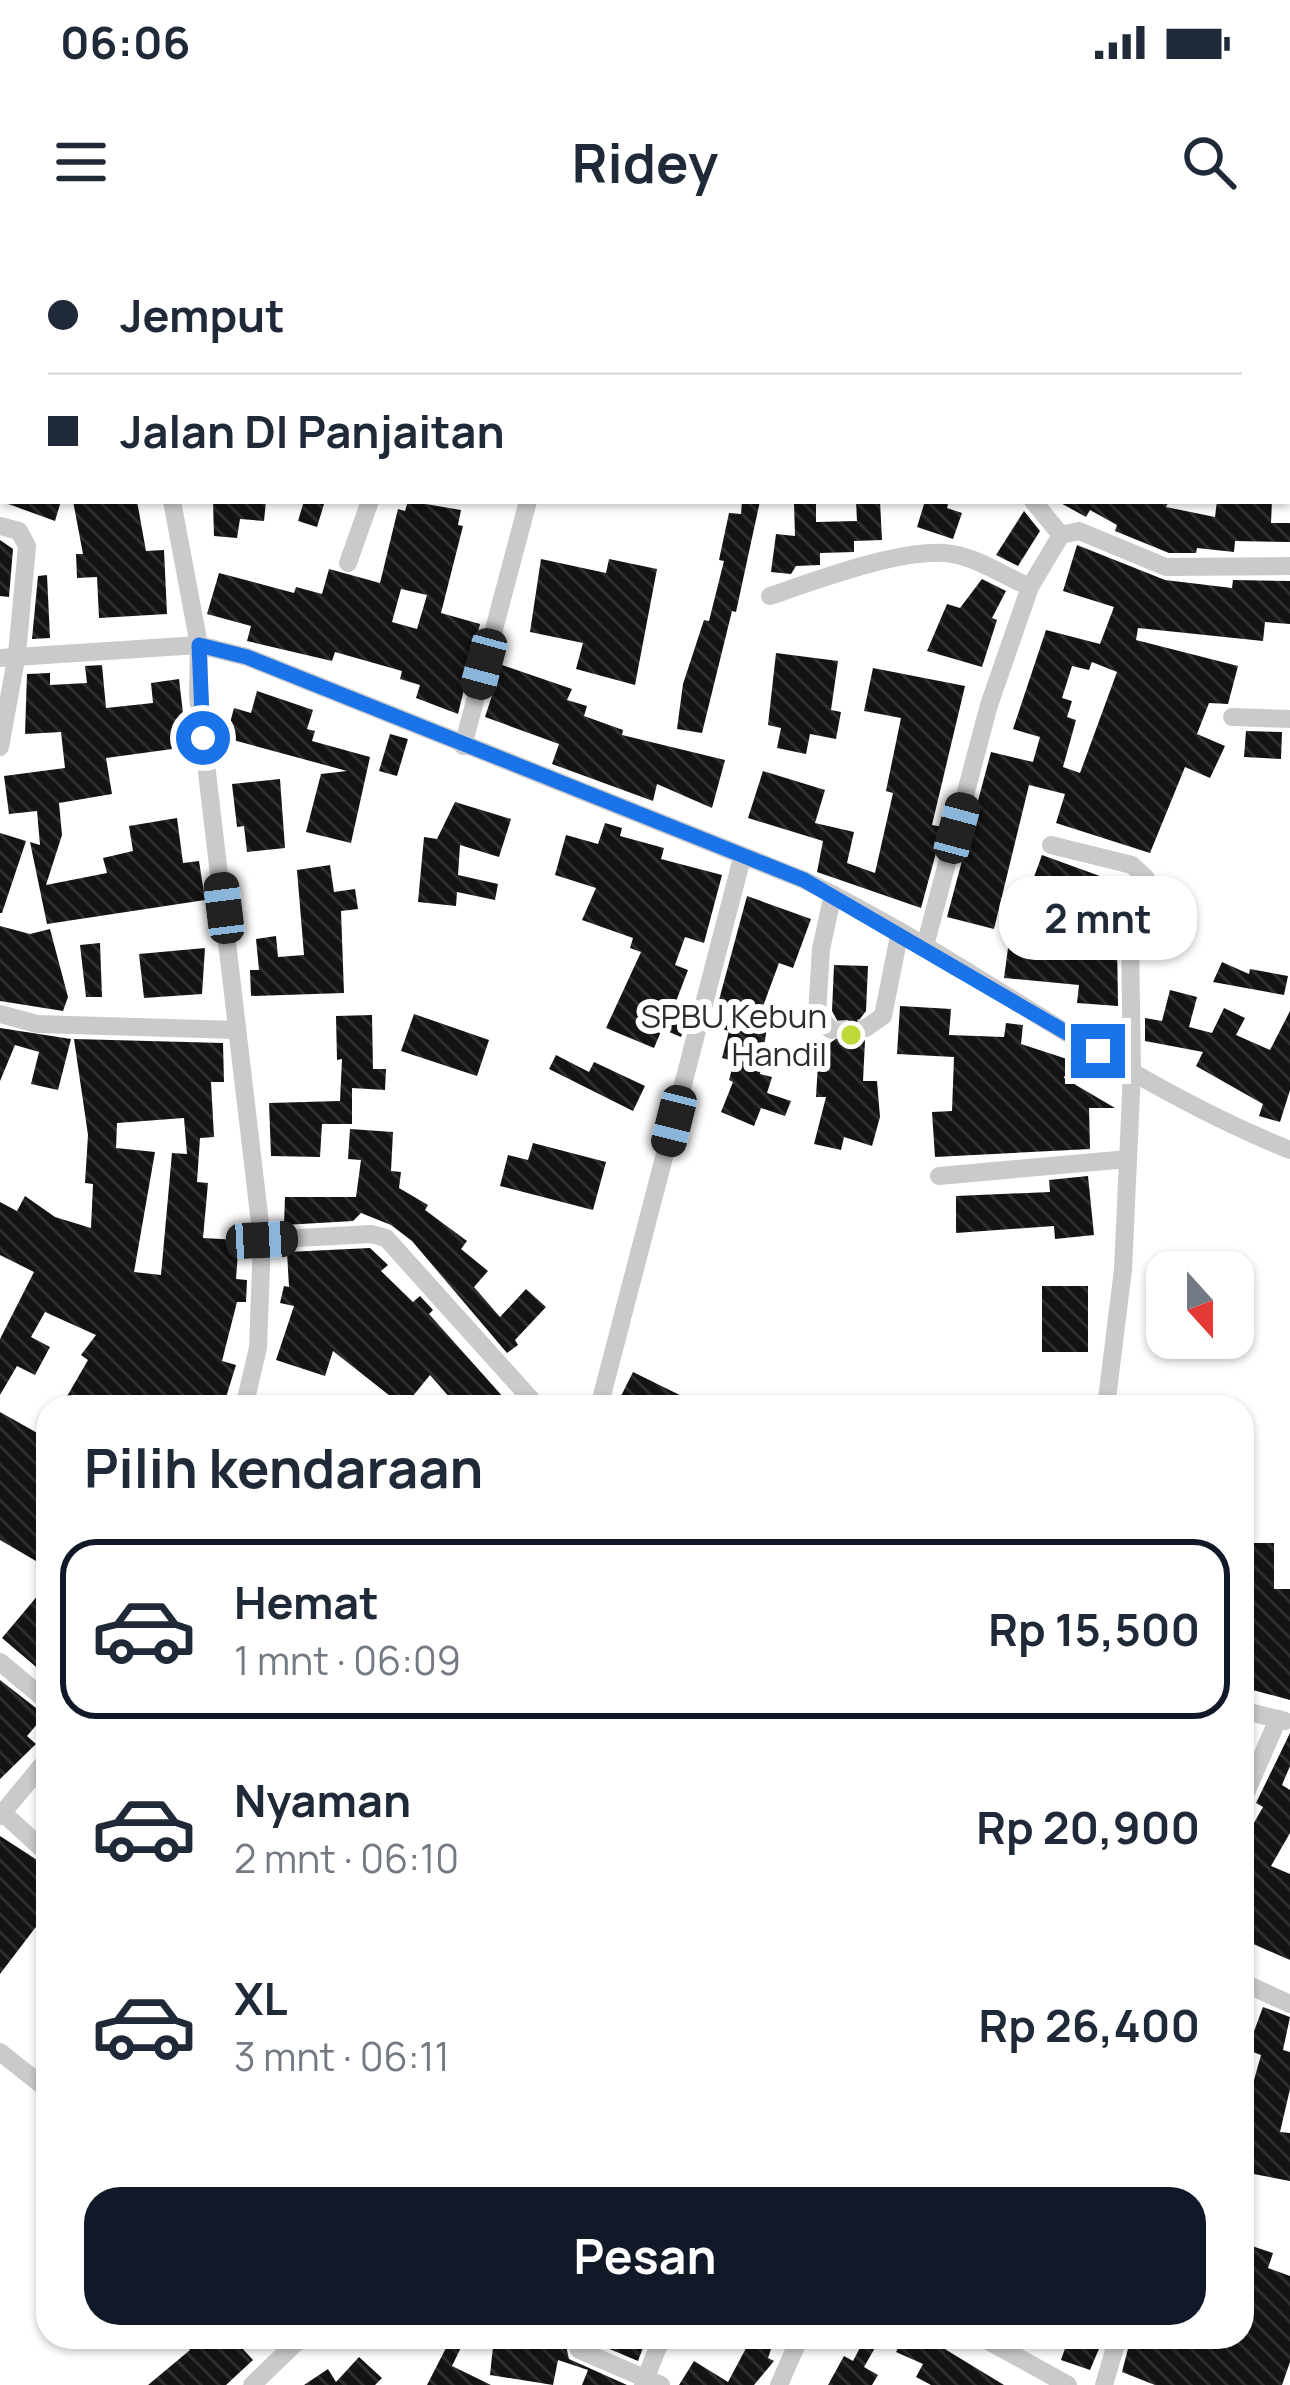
<!DOCTYPE html>
<html lang="id">
<head>
<meta charset="utf-8">
<style>
  :root { --surface:#fff; --page:#f6f6f7; --text:#1f2937; --muted:#747a83; --line:#e0e1e3; --accent:#111827 }
  body { margin:0; font-family:Manrope,sans-serif; background:var(--page); color:var(--text); height:100vh; display:flex; flex-direction:column; font-size:45px; white-space:nowrap }
  * { box-sizing:border-box; margin:0 }
  p { font-size:39px; color:var(--muted) }
  .icon { flex:none; width:66px; height:66px; fill:none; stroke:currentColor; stroke-width:2; stroke-linecap:round; stroke-linejoin:round }
  .map { position:relative; flex:1; overflow:hidden }
  .panel { position:absolute; left:36px; top:1155px; width:1218px; height:954px; display:flex; flex-direction:column; background:var(--surface); border-radius:36px; box-shadow:0 3px 9px #0004 }
  .panel>* { flex:none }
  .banner { position:absolute; left:0px; top:0px; width:1290px; height:264px; box-shadow:0 3px 9px #0004; display:grid; align-content:center; height:264px; padding:0 48px; background:var(--surface) }
  .needle { width:78px; rotate:159deg }
  .fabs { position:absolute; left:1146px; top:1011px; display:grid; gap:24px }
  .fabs a { display:grid; place-items:center; width:108px; height:108px; border-radius:24px; background:var(--surface); box-shadow:0 3px 9px #0004; font-size:60px }
  .end { position:absolute; width:54px; height:54px; margin:-27px; border:15px solid #1a73e8; background:#fff; box-shadow:0 0 0 6px #fff }
  .from { border-radius:50% }
  .bubble { position:absolute; height:84px; border-radius:36px; background:var(--surface); box-shadow:0 3px 9px #0004; font-size:39px; font-weight:700; line-height:84px; text-align:center }
  .car { position:absolute; width:36px; height:72px; margin:-36px -18px; border-radius:15px; box-shadow:0 0 9px 3px #0007; background:linear-gradient(#222 24%,#8ab4d8 0 40%,#222 0 76%,#8ab4d8 0 86%,#222 0) }
  .banner b { display:flex; align-items:center; gap:42px; height:114px; font-size:45px }
  .banner b+b { border-top:3px solid var(--line) }
  .banner i { width:30px; height:30px; background:var(--text) }
  ul { padding:0; list-style:none }
  li { display:flex; align-items:center; gap:36px; height:180px; margin:0 24px 18px; padding:0 24px; border:6px solid transparent; border-radius:36px }
  li div { flex:1 }
  li b { display:block; font-size:45px }
  li em { font-style:normal; font-weight:700 }
  li.selected { border-color:var(--accent) }
  li>.icon { width:108px; height:108px; stroke-width:1.5 }
  h2 { padding:0 48px; font-size:54px; line-height:144px }
  .action { display:flex; gap:24px; margin-top:auto; padding:24px 48px }
  .action a { flex:1; height:138px; border-radius:36px; background:var(--accent); color:#fff; font-size:48px; font-weight:700; line-height:138px; text-align:center }
  .status { display:flex; justify-content:space-between; align-items:center; height:84px; padding:0 60px; background:var(--surface); direction:ltr }
  .status svg { height:33px; fill:currentColor }
  header { display:flex; justify-content:space-between; align-items:center; height:156px; padding:0 48px; background:var(--surface); font-size:54px; font-weight:700 }
  .map>svg:first-child { display:block }
  .building { fill:url(#building-back-hatch); fill-rule:evenodd }
  .lines { fill:none; stroke-linecap:round; stroke-linejoin:round }
  .minor-tunnel { stroke:#d5d5d5; stroke-width:18; stroke-dasharray:18 9; stroke-linecap:butt }
  .minor { stroke:#cacaca; stroke-width:18 }
  .route { stroke:#1a73e8; stroke-width:15 }
  .poi-dot { fill:#beda3a; stroke:#fff; stroke-width:4.5 }
  .labels { text-anchor:middle; stroke-width:12; stroke-linejoin:round; paint-order:stroke }
  .poi-label { font-size:33px; fill:#2d2d2d; stroke:#fff; text-anchor:end }
</style>
</head>
<body>
<div class="status"><b>06:06</b><svg viewBox="0 0 49 12"><path d="M0 12V9h3v3zM5 12V6h3v6zM10 12V3h3v9zM15 12V0h3v12zM26 1h20v11H26zM47 4h2v5h-2z"/></svg></div>
<header><svg class="icon" aria-label="menu" viewBox="0 0 24 24"><path d="M4 6h16M4 12h16M4 18h16"/></svg>Ridey<svg class="icon" aria-label="search" viewBox="0 0 24 24"><circle cx="10" cy="10" r="6"/><path d="M15 15l6 6"/></svg></header>
<div class="map">
<svg width="1290" height="2145" viewBox="0 0 1290 2145">
  <defs>
    <pattern id="building-back-hatch" width="6" height="6" patternUnits="userSpaceOnUse" patternTransform="scale(3)"><rect width="6" height="6" fill="#141414"/><path d="M-1 5l2 2M0 0l6 6M5-1l2 2" fill="none" stroke="#2e2e2e"/></pattern>
  </defs>
  <rect width="100%" height="100%" fill="#fff"/>
  <g class="building">
    <polygon points="0,261 61,261 55,281"/>
    <polygon points="73,261 137,261 146,311 164,310 167,374 99,378 97,337 77,338 76,314 83,314"/>
    <polygon points="213,261 266,261 264,281 240,279 237,298 214,296"/>
    <polygon points="304,261 325,261 317,287 298,281"/>
    <path d="M408 261 461 270 458 285 463 286 441 373 480 384 458 474 416 458 420 445 400 439 402 431 335 412 332 421 247 401 251 386 207 374 219 333 294 353 296 347 322 354 329 329 380 343 398 269 405 271ZM401 349 427 355 417 389 392 382Z"/>
    <polygon points="742,261 760,261 736,372 732,371 702,493 677,489 683,444 704,380 709,381 724,321 719,320 729,273 741,274"/>
    <polygon points="856,261 880,261 882,300 854,301 854,312 820,313 820,325 796,326 791,334 771,332 776,294 795,296 794,263 816,263 816,282 857,281"/>
    <polygon points="925,261 949,261 947,268 962,273 953,299 917,287"/>
    <polygon points="1057,261 1169,261 1166,267 1215,277 1217,261 1272,261 1271,283 1290,283 1290,302 1235,301 1234,312 1197,308 1196,313 1169,313 1115,291 1117,285 1090,270 1086,277"/>
    <polygon points="1024,271 1040,291 1018,326 996,315"/>
    <polygon points="0,300 13,309 9,357 0,356"/>
    <path d="M1077 305 1165 340 1232 348 1233 340 1290 341V384L1265 382 1263 401 1138 388 1136 400 1238 426 1228 464 1209 463 1197 494 1225 506 1210 538 1185 527 1150 613 1056 583 1065 554 1029 545 994 689 947 677 991 512 1033 522 1040 497 1013 489 1046 390 1100 404 1114 367 1063 351ZM1092 422 1117 432 1080 533 1063 527 1076 480 1067 477 1072 461 1062 458 1072 426 1089 430Z"/>
    <polygon points="541,319 606,333 609,319 657,329 635,445 576,429 583,403 530,392"/>
    <polygon points="47,335 50,398 32,399 38,336"/>
    <polygon points="982,339 1006,351 992,378 997,380 982,427 927,411 947,364 960,368"/>
    <polygon points="776,413 838,421 831,470 841,472 836,499 810,494 806,514 777,508 781,488 768,485"/>
    <polygon points="102,425 106,468 153,463 151,443 179,439 187,507 106,518 112,554 59,563 62,595 46,645 107,633 103,618 133,611 129,586 177,578 183,623 199,621 205,660 47,684 30,602 40,605 37,571 9,574 4,536 65,528 61,492 25,494 27,434 50,433 50,445 87,443 85,426"/>
    <polygon points="502,425 572,449 567,460 587,466 584,476 623,490 622,495 725,520 712,568 657,544 653,561 552,524 559,504 485,477"/>
    <polygon points="873,428 965,446 932,585 943,587 921,668 817,632 823,601 748,578 763,531 825,550 815,583 854,592 847,623 875,633 893,553 886,551 901,478 864,471"/>
    <polygon points="257,451 313,470 307,489 315,491 312,501 370,517 351,603 306,592 321,534 347,531 226,498 234,468 251,473"/>
    <polygon points="1246,491 1282,492 1281,519 1244,517"/>
    <polygon points="390,494 408,499 397,536 379,531"/>
    <polygon points="280,539 285,608 247,612 244,586 237,587 232,544"/>
    <polygon points="455,562 511,579 499,617 460,605 458,635 498,644 495,660 457,652 456,666 418,662 424,597 437,599"/>
    <polygon points="605,583 622,588 620,596 664,608 661,619 722,635 704,703 685,697 675,725 688,730 672,772 684,777 683,791 681,797 662,789 654,808 606,788 641,712 630,708 633,698 582,680 596,648 555,635 566,595 598,604"/>
    <polygon points="0,593 26,601 2,673 0,673"/>
    <polygon points="1042,615 1130,647 1117,698 1118,766 1077,763 1079,745 1004,738 1008,708"/>
    <polygon points="330,625 334,652 355,649 358,669 341,671 344,753 251,756 250,730 259,730 256,699 276,696 278,717 304,715 297,630"/>
    <polygon points="747,656 811,679 793,728 779,723 759,777 768,780 760,834 772,837 767,853 791,861 785,876 761,868 754,886 721,872 733,842 729,840 734,821 722,818 729,791 712,786"/>
    <polygon points="0,686 30,694 50,689 68,757 63,771 0,761"/>
    <polygon points="100,703 102,757 86,757 80,705"/>
    <polygon points="205,708 202,754 144,758 139,714"/>
    <polygon points="1222,722 1249,734 1250,729 1288,736 1284,755 1213,742"/>
    <polygon points="834,725 868,726 866,771 853,788 865,801 863,841 877,841 880,877 872,906 844,897 841,910 814,904 826,857 816,857 818,823 830,823 830,803 844,793 832,771"/>
    <polygon points="1170,750 1197,757 1189,787 1212,793 1224,768 1245,778 1236,795 1270,810 1290,771 1290,850 1280,882 1259,876 1263,864 1196,826 1203,812 1145,801 1145,778 1162,781"/>
    <polygon points="900,766 951,769 949,795 1004,797 1006,783 1023,785 1021,804 1070,820 1064,838 1115,868 1089,868 1090,909 935,917 932,872 952,871 954,817 897,814"/>
    <polygon points="414,774 489,800 477,836 401,811"/>
    <polygon points="372,775 373,829 386,829 385,850 352,848 352,884 322,884 320,917 271,916 269,863 340,861 342,819 337,820 336,776"/>
    <polygon points="0,788 71,799 58,850 31,844 39,812 15,805 0,841"/>
    <path d="M74 799 223 803 224 842H211L214 897 200 898 197 942 208 943 203 998 239 1000 236 1039 247 1040 246 1062H237L222 1121 236 1125 223 1167H68L72 1161 66 1158 88 1120 81 1115 96 1095 45 1072 31 1097 50 1107 35 1135 17 1126 0 1155V1099L34 1032 0 1015V962L17 971 25 956 55 977 91 988 93 944 85 943 88 895ZM184 878 187 914 172 913 161 1035 134 1032 155 912 116 908 117 883Z"/>
    <polygon points="556,815 589,832 594,822 645,846 633,871 549,829"/>
    <polygon points="350,889 393,892 391,931 401,932 399,948 428,965 425,970 467,1001 461,1009 488,1031 474,1047 500,1077 526,1049 546,1067 515,1100 518,1105 507,1113 412,1001 391,985 361,973 353,981 284,985 285,957 356,957 361,920 348,919"/>
    <polygon points="533,903 606,922 593,970 500,946 508,915 528,920"/>
    <polygon points="1088,936 1094,995 1055,999 1054,986 956,993 956,956 1050,952 1049,940"/>
    <polygon points="370,1008 388,1025 381,1031 413,1062 420,1056 433,1070 429,1074 512,1167 482,1167 472,1156 458,1167 430,1135 404,1167 333,1111 325,1136 276,1120 294,1066 280,1063 284,1046 289,1047 287,1012"/>
    <rect x="1042" y="1046" width="46" height="66"/>
    <polygon points="633,1132 704,1167 629,1167 618,1162"/>
    <polygon points="0,1172 48,1199 48,1328 0,1300"/>
    <polygon points="1242,1303 1274,1303 1274,1349 1290,1349 1290,1460 1242,1447"/>
    <polygon points="39,1354 48,1361 48,1437 2,1398"/>
    <polygon points="0,1440 45,1475 27,1496 36,1504 0,1539"/>
    <polygon points="1290,1493 1290,1526 1282,1545 1290,1550 1290,1593 1271,1626 1290,1634 1290,1720 1242,1699 1242,1604 1263,1567 1256,1563"/>
    <polygon points="0,1596 48,1627 48,1671 0,1734"/>
    <polygon points="1263,1767 1290,1777 1283,1810 1290,1812 1290,1849 1280,1892 1290,1893 1290,1941 1243,1932 1242,1883 1261,1815 1247,1810"/>
    <polygon points="1246,2004 1273,2013 1268,2028 1290,2036 1290,2122 1282,2145 1155,2145 1122,2132 1131,2097 1190,2097 1202,2102 1204,2097 1242,2097 1253,2064 1242,2060"/>
    <polygon points="179,2097 252,2097 242,2108 253,2120 226,2145 148,2145 190,2110"/>
    <polygon points="423,2097 466,2097 452,2126 491,2145 427,2145 446,2108"/>
    <polygon points="494,2097 576,2097 566,2106 569,2119 627,2145 582,2145 588,2130 558,2120 553,2145 490,2135"/>
    <polygon points="581,2097 647,2097 638,2121"/>
    <polygon points="752,2097 775,2097 768,2118 774,2121 754,2145 679,2145 694,2121 728,2142"/>
    <polygon points="904,2097 925,2097 1004,2145 931,2145 916,2137 923,2124 896,2112"/>
    <polygon points="1069,2097 1104,2097 1090,2130 1061,2120"/>
    <polygon points="864,2100 876,2106 864,2127 878,2135 872,2145 828,2145 844,2116 853,2121"/>
    <polygon points="359,2117 382,2138 375,2145 304,2145 328,2129 336,2142"/>
  </g>
  <g class="lines">
    <polyline class="minor-tunnel" points="831,790 866,788"/>
    <g class="minor">
      <polyline points="112,0 113,3"/>
      <polyline points="549,0 549,3"/>
      <polyline points="744,0 746,3"/>
      <polyline points="1059,0 1065,3"/>
      <polyline points="693,3 696,0"/>
      <polyline points="835,3 838,0"/>
      <polyline points="0,129 3,130"/>
      <polyline points="1287,145 1290,146"/>
      <polyline points="1287,246 1290,246"/>
      <polyline points="172,261 199,405 198,456 262,1000 258,1108 244,1167"/>
      <polyline points="1033,261 1061,295"/>
      <polyline points="0,286 19,291 27,306 17,414 0,507"/>
      <polyline points="348,323 370,261"/>
      <path d="M770 356C814 341 907 306 952 314 978 318 1006 337 1030 347"/>
      <path d="M0 418 199 405 247 417 804 640C971 721 1117 841 1290 910"/>
      <polyline points="1232,477 1290,479"/>
      <polyline points="463,506 528,261"/>
      <polyline points="1051,605 1132,625 1146,638 1130,698 1132,832 1123,1030 1106,1167"/>
      <polyline points="925,706 989,465 1030,347 1061,295 1079,291 1166,327 1290,326"/>
      <polyline points="0,774 37,784 237,790"/>
      <polyline points="866,788 883,776 900,691"/>
      <polyline points="831,790 817,774 821,709 833,654"/>
      <polyline points="939,936 1128,919"/>
      <polyline points="262,1000 371,994 386,998 538,1167"/>
      <polyline points="599,1167 742,618"/>
      <polyline points="0,1422 48,1462"/>
      <polyline points="1242,1470 1285,1481"/>
      <polyline points="1242,1562 1278,1479"/>
      <polyline points="3,1573 48,1614"/>
      <polyline points="0,1576 48,1518"/>
      <polyline points="1242,1742 1290,1764"/>
      <polyline points="0,1812 48,1850"/>
      <polyline points="981,2097 1068,2145"/>
      <polyline points="579,2110 661,2145"/>
      <polyline points="252,2145 302,2097"/>
      <polyline points="643,2145 662,2097"/>
      <polyline points="779,2145 800,2097"/>
      <polyline points="1104,2145 1118,2097"/>
    </g>
  </g>
  <g class="lines">
    <polyline class="route" points="203,498 199,405 247,417 804,640 1098,811"/>
  </g>
  <circle class="poi-dot" cx="851" cy="795" r="12"/>
  <g class="labels">
    <g class="poi-label">
      <text x="827" y="788">SPBU Kebun<tspan x="827" dy="38">Handil</tspan></text>
    </g>
  </g>
</svg>
<div class="fabs">
<a><svg class="needle" viewBox="-14 -14 28 28"><path d="M0-13l5 13h-10z" fill="#e53935"/><path d="M0 13l5-13h-10z" fill="#747a83"/></svg></a>
</div>
<i class="end from" style="left:203px;top:498px"></i>
<i class="end" style="left:1098px;top:811px"></i>
<div class="bubble" style="left:999px;top:636px;width:198px">2 mnt</div>
<i class="car" style="left:484px;top:424px;rotate:195deg"></i>
<i class="car" style="left:957px;top:588px;rotate:15deg"></i>
<i class="car" style="left:224px;top:668px;rotate:353deg"></i>
<i class="car" style="left:674px;top:881px;rotate:194deg"></i>
<i class="car" style="left:262px;top:1000px;rotate:87deg"></i>
<div class="banner">
<b><i class="from"></i>Jemput</b>
<b><i></i>Jalan DI Panjaitan</b>
</div>
<section class="panel">
<h2>Pilih kendaraan</h2>
<ul>
<li class="selected"><svg class="icon" aria-label="car" viewBox="0 0 24 24"><path d="M5 17H2v-5l4-1 3-4h7l3 4 3 1v5h-3M9 17h6M6 11h13"/><circle cx="7" cy="17" r="2"/><circle cx="17" cy="17" r="2"/></svg><div><b>Hemat</b><p>1 mnt · 06:09</p></div><em>Rp 15,500</em></li>
<li><svg class="icon" aria-label="car" viewBox="0 0 24 24"><path d="M5 17H2v-5l4-1 3-4h7l3 4 3 1v5h-3M9 17h6M6 11h13"/><circle cx="7" cy="17" r="2"/><circle cx="17" cy="17" r="2"/></svg><div><b>Nyaman</b><p>2 mnt · 06:10</p></div><em>Rp 20,900</em></li>
<li><svg class="icon" aria-label="car" viewBox="0 0 24 24"><path d="M5 17H2v-5l4-1 3-4h7l3 4 3 1v5h-3M9 17h6M6 11h13"/><circle cx="7" cy="17" r="2"/><circle cx="17" cy="17" r="2"/></svg><div><b>XL</b><p>3 mnt · 06:11</p></div><em>Rp 26,400</em></li>
</ul>
<div class="action"><a>Pesan</a></div>
</section>
</div>
</body>
</html>
